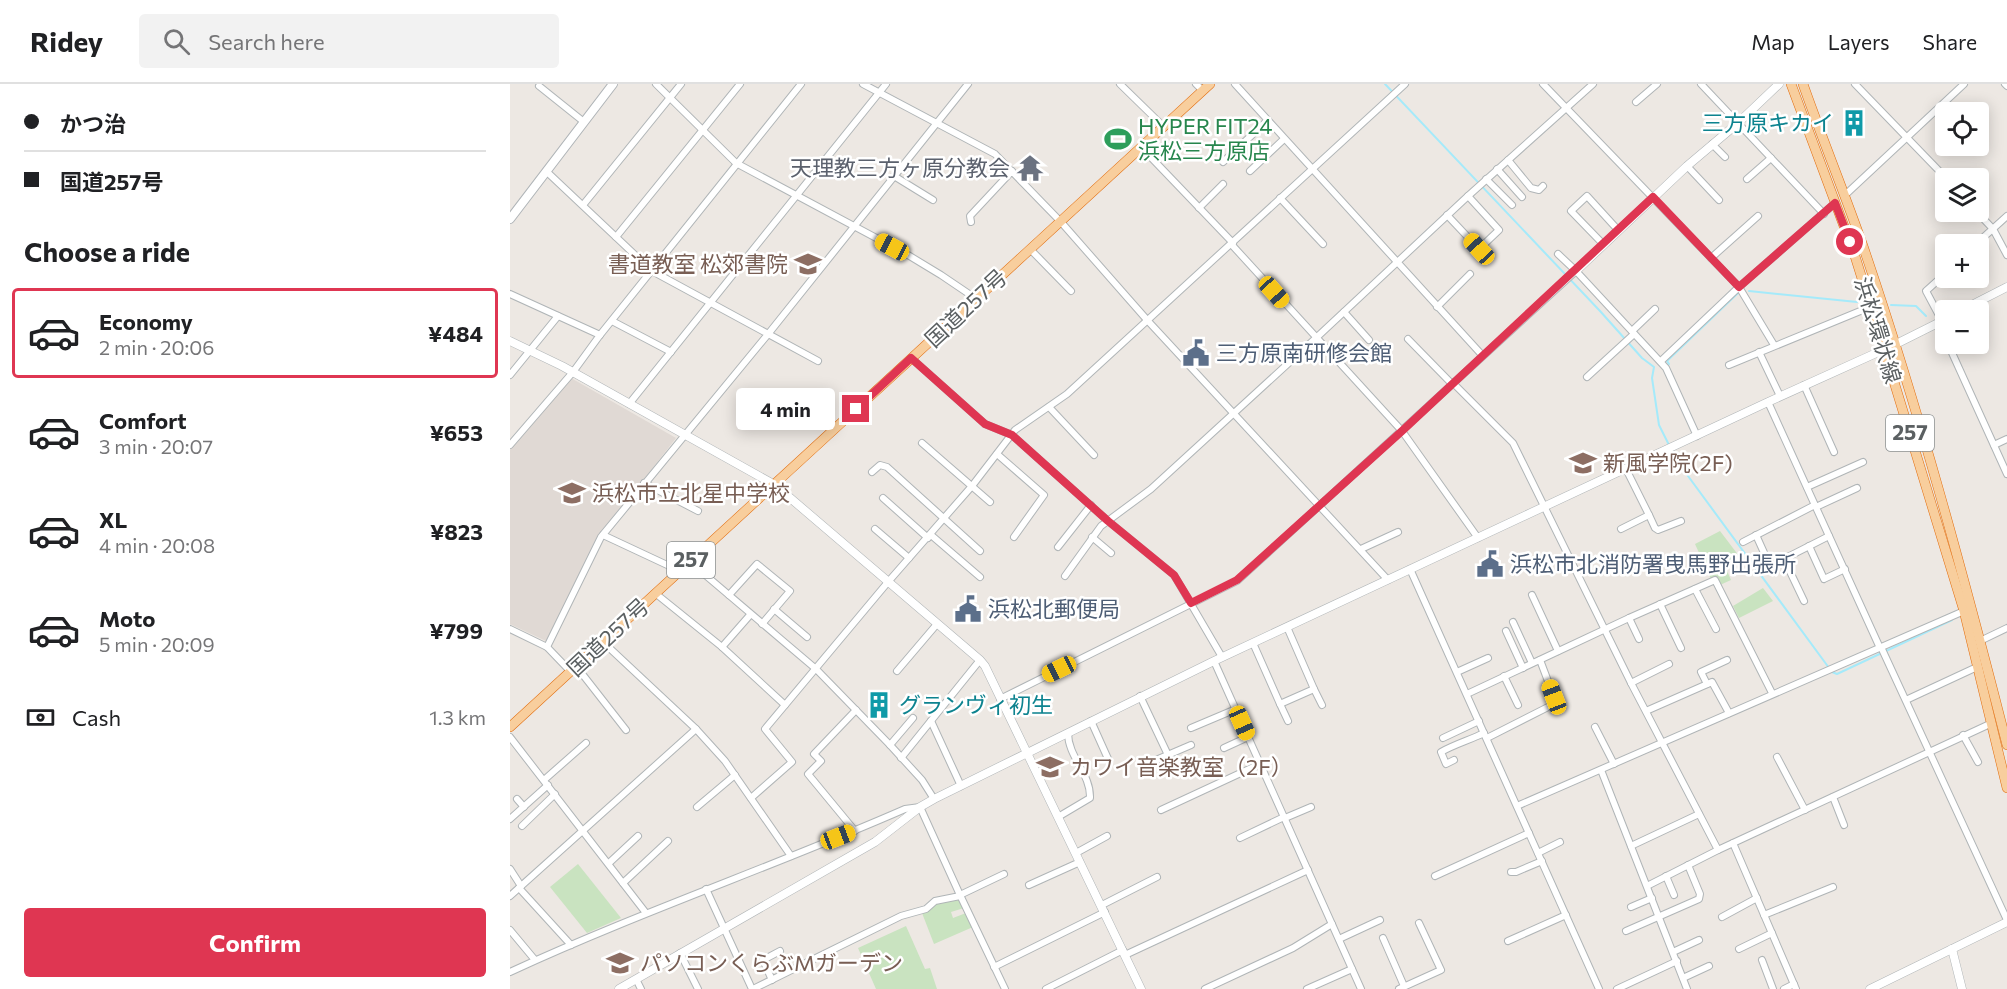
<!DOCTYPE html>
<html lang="en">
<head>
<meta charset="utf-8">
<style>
  :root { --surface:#fff; --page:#f2f2f2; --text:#202124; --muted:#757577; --line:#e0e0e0; --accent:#df3652 }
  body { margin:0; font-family:Commissioner,"Noto Sans JP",sans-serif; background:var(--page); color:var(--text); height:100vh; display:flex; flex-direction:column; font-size:22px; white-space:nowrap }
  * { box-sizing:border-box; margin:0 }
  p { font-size:20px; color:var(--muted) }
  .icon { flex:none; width:33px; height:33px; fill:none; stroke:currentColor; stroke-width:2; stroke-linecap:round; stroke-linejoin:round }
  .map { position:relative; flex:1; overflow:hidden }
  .panel { display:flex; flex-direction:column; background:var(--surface); width:510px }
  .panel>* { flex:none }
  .top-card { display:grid; align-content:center; height:132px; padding:0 24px; background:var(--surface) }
  .fabs { position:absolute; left:1425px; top:18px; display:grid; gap:12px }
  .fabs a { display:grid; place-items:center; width:54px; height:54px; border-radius:6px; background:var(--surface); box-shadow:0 3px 15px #0003; font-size:30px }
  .end { position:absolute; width:27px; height:27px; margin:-14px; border:8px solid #df3652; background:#fff; box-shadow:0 0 0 3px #fff }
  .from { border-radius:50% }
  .bubble { position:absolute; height:42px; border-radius:6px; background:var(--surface); box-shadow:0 3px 15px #0003; font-size:20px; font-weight:700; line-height:42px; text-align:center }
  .car { position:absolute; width:18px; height:36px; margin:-18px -9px; border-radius:8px; box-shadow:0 0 4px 2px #0007; background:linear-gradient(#f5c518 24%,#345 0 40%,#f5c518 0 76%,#345 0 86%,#f5c518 0) }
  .top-card b { display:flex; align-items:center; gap:21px; height:57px; font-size:22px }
  .top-card b+b { border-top:2px solid var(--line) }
  .top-card i { width:15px; height:15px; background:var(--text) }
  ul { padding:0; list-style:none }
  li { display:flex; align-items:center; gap:18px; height:90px; margin:0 12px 9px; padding:0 12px; border:3px solid transparent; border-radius:6px }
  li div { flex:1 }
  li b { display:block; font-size:22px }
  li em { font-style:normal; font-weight:700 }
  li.current { border-color:var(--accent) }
  li>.icon { width:54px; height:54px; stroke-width:1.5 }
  h2 { padding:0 24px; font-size:27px; line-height:72px }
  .pay { display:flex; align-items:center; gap:15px; height:66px; padding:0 24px; font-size:22px }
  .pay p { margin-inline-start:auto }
  .button { display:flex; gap:12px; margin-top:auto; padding:12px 24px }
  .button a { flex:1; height:69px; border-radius:6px; background:var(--accent); color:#fff; font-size:24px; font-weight:700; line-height:69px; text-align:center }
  header { display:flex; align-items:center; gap:36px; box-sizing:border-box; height:84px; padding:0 30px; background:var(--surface); border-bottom:2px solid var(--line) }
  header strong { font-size:28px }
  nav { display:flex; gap:33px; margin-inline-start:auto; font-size:21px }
  .search { width:420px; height:54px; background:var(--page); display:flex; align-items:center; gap:15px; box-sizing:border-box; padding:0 21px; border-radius:6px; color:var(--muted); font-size:22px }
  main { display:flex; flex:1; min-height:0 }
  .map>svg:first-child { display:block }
  .education { fill:#e0d9d4 }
  .green { fill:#c9e3c0 }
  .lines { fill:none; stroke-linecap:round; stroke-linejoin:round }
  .stream { stroke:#a5eafa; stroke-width:2 }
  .minor-casing { stroke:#b0b5b7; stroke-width:8 }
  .tertiary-casing { stroke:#b0b5b7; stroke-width:9 }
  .secondary-casing { stroke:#afb4b7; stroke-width:10 }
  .trunk-casing { stroke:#e26c0d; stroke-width:10 }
  .minor { stroke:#fff; stroke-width:6 }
  .tertiary { stroke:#fff; stroke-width:8 }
  .secondary { stroke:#fff; stroke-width:8 }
  .trunk { stroke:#f8ce9d; stroke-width:9 }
  .route { stroke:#df3652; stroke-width:8 }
  .labels { text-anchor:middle; stroke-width:5; stroke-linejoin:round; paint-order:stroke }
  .shield { fill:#fff; stroke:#8c9091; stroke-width:1.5 }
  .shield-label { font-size:21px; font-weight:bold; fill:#5b6062 }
  .culture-label { font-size:22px; fill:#0d838f; stroke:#fff; text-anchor:end }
  .leisure-label { font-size:22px; fill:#27864d; stroke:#fff; text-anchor:start }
  .worship-label { font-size:22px; fill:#5b616d; stroke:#fff; text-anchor:end }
  .education-label { font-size:22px; fill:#785e54; stroke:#fff; text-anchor:start }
  .street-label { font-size:22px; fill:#5b6062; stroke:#fff }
  .service-label { font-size:22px; fill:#4e5e75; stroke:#fff; text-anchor:start }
</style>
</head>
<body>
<header>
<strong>Ridey</strong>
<div class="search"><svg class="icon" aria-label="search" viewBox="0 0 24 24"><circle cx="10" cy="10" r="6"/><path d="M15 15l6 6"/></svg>Search here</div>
<nav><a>Map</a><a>Layers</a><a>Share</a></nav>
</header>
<main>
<section class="panel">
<div class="top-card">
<b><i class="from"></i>かつ治</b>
<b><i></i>国道257号</b>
</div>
<h2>Choose a ride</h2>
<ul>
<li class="current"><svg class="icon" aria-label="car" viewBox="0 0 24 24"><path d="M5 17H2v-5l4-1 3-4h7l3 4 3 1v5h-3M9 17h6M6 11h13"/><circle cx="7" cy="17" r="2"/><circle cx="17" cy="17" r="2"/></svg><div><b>Economy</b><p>2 min · 20:06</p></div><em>¥484</em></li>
<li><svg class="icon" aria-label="car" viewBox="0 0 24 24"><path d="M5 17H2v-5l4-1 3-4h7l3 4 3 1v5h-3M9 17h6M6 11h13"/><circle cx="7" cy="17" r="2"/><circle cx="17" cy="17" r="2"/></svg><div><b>Comfort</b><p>3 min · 20:07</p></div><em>¥653</em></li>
<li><svg class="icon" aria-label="car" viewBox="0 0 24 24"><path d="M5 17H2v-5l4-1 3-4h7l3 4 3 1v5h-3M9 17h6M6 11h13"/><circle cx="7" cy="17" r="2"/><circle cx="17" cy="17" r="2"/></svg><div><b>XL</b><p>4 min · 20:08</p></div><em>¥823</em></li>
<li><svg class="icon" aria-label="car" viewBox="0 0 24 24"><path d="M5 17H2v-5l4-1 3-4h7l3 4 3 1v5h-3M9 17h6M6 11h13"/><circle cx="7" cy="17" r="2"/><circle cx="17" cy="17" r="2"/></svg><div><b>Moto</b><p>5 min · 20:09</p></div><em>¥799</em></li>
</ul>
<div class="pay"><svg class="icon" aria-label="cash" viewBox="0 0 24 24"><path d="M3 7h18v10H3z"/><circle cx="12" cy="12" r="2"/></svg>Cash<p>1.3 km</p></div>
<div class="button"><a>Confirm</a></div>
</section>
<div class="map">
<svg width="1497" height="905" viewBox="0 0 1497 905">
  <rect width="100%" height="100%" fill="#ede8e3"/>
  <polygon class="education" points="61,294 166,354 90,452 36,557 0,540 0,366"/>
  <g class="green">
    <polygon points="1210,447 1229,472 1214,480 1221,496 1210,501 1207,493 1201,495 1185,460"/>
    <polygon points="1253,504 1263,517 1229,534 1223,522"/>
    <polygon points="68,780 111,834 77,849 40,803"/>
    <polygon points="449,815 454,824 441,828 443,834 456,829 463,843 424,860 412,829 426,820"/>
    <polygon points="396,842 415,885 420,884 427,905 366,905 348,864"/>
  </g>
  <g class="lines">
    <g class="stream">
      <polyline points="875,0 1090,227 1132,274 1144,283 1142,294 1149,341 1167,377 1322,588 1327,590 1442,536"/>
      <polyline points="1239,207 1347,218"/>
      <polyline points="1381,221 1406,222 1416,232"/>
      <polyline points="1159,280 1157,277 1228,209"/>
    </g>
    <defs>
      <g id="minor">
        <polyline points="146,0 226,79 398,171 431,191 465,214"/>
        <polyline points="353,0 485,70 551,138 638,237 878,496"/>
        <polyline points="610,0 653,42"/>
        <polyline points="686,0 692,6"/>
        <polyline points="725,0 972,271"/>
        <polyline points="1033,0 1229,203 1264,261"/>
        <polyline points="1191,0 1314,130"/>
        <polyline points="1345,0 1436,94"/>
        <polyline points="1495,0 1497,2"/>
        <polyline points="29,2 74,38"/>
        <polyline points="1126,18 1147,0"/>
        <polyline points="1202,60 1215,73"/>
        <polyline points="631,63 723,159"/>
        <polyline points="998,76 1021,104 1029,106 1033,102"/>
        <polyline points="713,78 758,36"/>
        <polyline points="1177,82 1209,116"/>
        <polyline points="987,85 1012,113"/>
        <polyline points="36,87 142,187 308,277"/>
        <polyline points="740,87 774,55"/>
        <polyline points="384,92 423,116"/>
        <polyline points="976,95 1002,121"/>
        <polyline points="1237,95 1261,74"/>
        <polyline points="1334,112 1454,0"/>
        <polyline points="770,114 813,160"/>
        <polyline points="73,121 171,0"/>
        <polyline points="689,124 713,100"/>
        <polyline points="1467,128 1483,145 1497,171"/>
        <polyline points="937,131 969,165 989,146 958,112"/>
        <polyline points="461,138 460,132 502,87"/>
        <polyline points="106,153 230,0"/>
        <polyline points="1093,160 1061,127 1077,112 1108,146"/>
        <polyline points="1466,160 1497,132"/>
        <polyline points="722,161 892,347 968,454"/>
        <polyline points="520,165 561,207"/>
        <polyline points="1048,170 1066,187 1156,284 1187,352"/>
        <polyline points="1201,174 1248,132"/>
        <polyline points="0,210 90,251"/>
        <polyline points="927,223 960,190"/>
        <polyline points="834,228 859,256"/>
        <polyline points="102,237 161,268"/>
        <polyline points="1432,237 1416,207 1436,189"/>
        <polyline points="1428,238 1436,254"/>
        <polyline points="1122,247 1145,225"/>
        <polyline points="898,255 942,300"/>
        <polyline points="1438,260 1497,390"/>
        <polyline points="1249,268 1270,312"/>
        <polyline points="401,274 475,340 502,351 598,437 664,491 712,573"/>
        <polyline points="1151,277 1229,203 1325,119"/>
        <polyline points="1219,281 1360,223"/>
        <polyline points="0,291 48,232"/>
        <polyline points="1077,293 1124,250"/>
        <polyline points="943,299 1003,359 1121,599 1208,766"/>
        <polyline points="1294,301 1324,368"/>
        <polyline points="1258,318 1370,564"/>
        <polyline points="119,320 376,0"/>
        <polyline points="539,323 584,371"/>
        <polyline points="412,359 480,418"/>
        <polyline points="0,361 63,288 90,251 291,0"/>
        <polyline points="1484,361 1497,355"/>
        <polyline points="487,370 534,411 504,453"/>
        <polyline points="362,388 370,381 377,383 470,467"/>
        <polyline points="134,399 188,427"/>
        <polyline points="1297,403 1353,378"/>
        <polyline points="373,414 418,454"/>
        <polyline points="1306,423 1347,404"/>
        <polyline points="1139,431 1145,444 1148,446 1171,437"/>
        <polyline points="365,445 399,474"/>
        <polyline points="1111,445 1139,431 1116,385"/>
        <polyline points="93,451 170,487"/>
        <polyline points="421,451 470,493"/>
        <polyline points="1246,451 1260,482 1319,452"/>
        <polyline points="582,453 601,469"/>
        <polyline points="1233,458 1305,421"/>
        <polyline points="1299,462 1314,495 1335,485"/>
        <polyline points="548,463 581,421"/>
        <polyline points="851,465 888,448"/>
        <polyline points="1274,475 1294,517"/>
        <polyline points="180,478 306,585 380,661 412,696 424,715"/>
        <polyline points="900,485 1089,905"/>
        <polyline points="555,492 591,442 641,405 806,254 958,112 1083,0"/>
        <polyline points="1185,505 1206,545"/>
        <polyline points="145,509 212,563 275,621"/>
        <polyline points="219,511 247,480 280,507 252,540"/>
        <polyline points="1022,511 1048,567"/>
        <polyline points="1150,520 1171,564"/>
        <polyline points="264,525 297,553"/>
        <polyline points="1119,534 1129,555"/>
        <polyline points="1003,538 1022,579"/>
        <polyline points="0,545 37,563 60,587"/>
        <polyline points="996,547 1013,584"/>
        <polyline points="1470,557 1497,544"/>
        <polyline points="93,558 186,645 215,677 281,772"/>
        <polyline points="743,559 770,620 804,605 777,543"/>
        <polyline points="37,563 91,453 259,249 458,0"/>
        <polyline points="212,563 240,531"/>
        <polyline points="1371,563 1497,836"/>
        <polyline points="704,577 851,905"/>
        <polyline points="66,582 116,646"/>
        <polyline points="387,587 427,540"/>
        <polyline points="947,588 978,574"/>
        <polyline points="994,592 1008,621"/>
        <polyline points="1121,599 1159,580"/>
        <polyline points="1197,600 1191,588 1217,576"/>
        <polyline points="804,605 812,621"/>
        <polyline points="957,610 1119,534 1205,496 1262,609"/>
        <polyline points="630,612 658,671"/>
        <polyline points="490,615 727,497 1066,187"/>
        <polyline points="1396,616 1467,583"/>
        <polyline points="770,620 778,637"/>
        <polyline points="1136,627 1202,598 1219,629"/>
        <polyline points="421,637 451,702"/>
        <polyline points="581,637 599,677"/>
        <polyline points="1085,643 1104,680"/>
        <polyline points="681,644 726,625"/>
        <polyline points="1453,651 1468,678"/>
        <polyline points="0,653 136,829"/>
        <polyline points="933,654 969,637"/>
        <polyline points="977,654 1044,620 1044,613 1030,576"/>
        <polyline points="380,661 403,634"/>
        <polyline points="714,664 738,653"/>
        <polyline points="1267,673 1295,726"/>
        <polyline points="391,674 470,576"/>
        <path d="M944 676 936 680 931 668C945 660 960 656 974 649"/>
        <polyline points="632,682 681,661"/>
        <polyline points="1091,686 1177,905"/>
        <polyline points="34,696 76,659"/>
        <polyline points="1323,713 1334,741"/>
        <polyline points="241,714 282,678 255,645 378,498 462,402 505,346 557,310 895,0"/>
        <polyline points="7,715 14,723"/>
        <polyline points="1007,722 1454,527"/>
        <polyline points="187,723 225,691"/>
        <polyline points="651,726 750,680"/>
        <path d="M548 733 580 714C581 690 558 673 558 649"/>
        <polyline points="775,734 801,723"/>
        <polyline points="0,735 38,701"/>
        <polyline points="12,742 45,710"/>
        <polyline points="345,747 298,690 311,677 304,670 346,626"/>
        <polyline points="730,754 774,733"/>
        <polyline points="1223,759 1286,905"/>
        <polyline points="1121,762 1189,730"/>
        <polyline points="566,769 597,752"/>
        <polyline points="1028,769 1050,758"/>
        <polyline points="99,779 128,752"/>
        <polyline points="0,785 11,802"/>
        <polyline points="1001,788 1006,788 1032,777"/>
        <polyline points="925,792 1019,749"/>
        <polyline points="1156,792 1164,811"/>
        <polyline points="113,799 158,757"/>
        <polyline points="519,801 570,778"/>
        <polyline points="1137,802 1208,766 1482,639"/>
        <polyline points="9,804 61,861"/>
        <polyline points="196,805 242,905"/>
        <polyline points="450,811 494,790"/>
        <polyline points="0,812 186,645"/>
        <polyline points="592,821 647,793"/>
        <polyline points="1121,823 1142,814"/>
        <polyline points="1254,831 1323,803"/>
        <polyline points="1212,833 1247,814"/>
        <polyline points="0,846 25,876"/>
        <polyline points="1116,847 1189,815 1190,810 1178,781"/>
        <polyline points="873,854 894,902"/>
        <polyline points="829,855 870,836"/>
        <polyline points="998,857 1056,831"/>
        <polyline points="1229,865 1262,849"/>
        <polyline points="1163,868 1189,856"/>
        <polyline points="170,869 188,905"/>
        <polyline points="615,871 798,786"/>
        <polyline points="1252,876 1263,905"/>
        <polyline points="484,883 595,828"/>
        <path d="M0 888C130 828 265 782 395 725L410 723 450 811 495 905"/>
        <polyline points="1173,894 1199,882"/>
        <polyline points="126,895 131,905"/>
        <polyline points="262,896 253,876 270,867"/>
        <polyline points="243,905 391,832 416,825 425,817 450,812"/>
        <polyline points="536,905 613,866"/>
        <polyline points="695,905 783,864 822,840"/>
        <polyline points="797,905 842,885"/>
        <polyline points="889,905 931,886 909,839"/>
        <polyline points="1107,905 1167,877"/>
        <polyline points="1274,905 1284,900"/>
      </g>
      <g id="tertiary">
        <polyline points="1066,187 1177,82 1228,39 1269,0"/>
        <polyline points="1452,226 1497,203"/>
        <polyline points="0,257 52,282 265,401 470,576 475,582 631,905"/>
        <polyline points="1442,865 1452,905"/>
        <polyline points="109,905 365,758 410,723 424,715 704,577 1258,318 1384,261 1436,235"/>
        <polyline points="1360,905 1497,838"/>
      </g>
      <polyline id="secondary" points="0,135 103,0"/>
      <g id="trunk">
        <polyline points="1281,0 1344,169 1374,265 1454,527 1497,704"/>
        <path d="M1293 0C1312 54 1334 108 1353 162 1409 326 1454 493 1497 661"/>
        <polyline points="0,643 700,0"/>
      </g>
    </defs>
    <use href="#minor" class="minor-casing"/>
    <use href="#tertiary" class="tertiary-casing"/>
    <use href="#secondary" class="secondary-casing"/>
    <use href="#trunk" class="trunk-casing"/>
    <use href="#minor" class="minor"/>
    <use href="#tertiary" class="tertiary"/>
    <use href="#secondary" class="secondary"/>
    <use href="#trunk" class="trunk"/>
  </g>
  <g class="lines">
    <polyline class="route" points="346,325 401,274 475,340 502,351 598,437 664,491 681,519 727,496 892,347 1143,113 1229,203 1325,119 1340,158"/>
  </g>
  <defs>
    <symbol id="building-bare" viewBox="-9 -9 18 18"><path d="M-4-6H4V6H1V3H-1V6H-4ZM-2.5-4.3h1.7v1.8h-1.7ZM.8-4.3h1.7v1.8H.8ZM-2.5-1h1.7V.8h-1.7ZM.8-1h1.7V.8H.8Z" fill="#0f9aa8" stroke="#fff" stroke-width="2.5" paint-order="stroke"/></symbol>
    <symbol id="stadium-bare" viewBox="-9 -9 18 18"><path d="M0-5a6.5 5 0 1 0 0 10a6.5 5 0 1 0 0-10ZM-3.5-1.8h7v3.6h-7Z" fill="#2e9e5b" stroke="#fff" stroke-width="2.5" paint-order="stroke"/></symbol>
    <symbol id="temple-bare" viewBox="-9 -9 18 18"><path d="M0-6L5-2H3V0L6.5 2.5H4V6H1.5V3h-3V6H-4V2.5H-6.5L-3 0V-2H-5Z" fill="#6b7280" stroke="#fff" stroke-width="2.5" paint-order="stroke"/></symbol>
    <symbol id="school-bare" viewBox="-9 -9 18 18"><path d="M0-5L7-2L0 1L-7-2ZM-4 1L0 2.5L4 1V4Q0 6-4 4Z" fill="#8d6e63" stroke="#fff" stroke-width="2.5" paint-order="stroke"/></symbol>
    <symbol id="civic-bare" viewBox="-9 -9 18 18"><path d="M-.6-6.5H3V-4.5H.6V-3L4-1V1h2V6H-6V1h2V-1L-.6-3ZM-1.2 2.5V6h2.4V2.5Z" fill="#5c6f8a" stroke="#fff" stroke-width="2.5" paint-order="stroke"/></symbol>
  </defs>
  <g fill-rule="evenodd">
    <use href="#building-bare" x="1325" y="20" width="38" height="38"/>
    <use href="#stadium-bare" x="589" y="36" width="38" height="38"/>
    <use href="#temple-bare" x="501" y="65" width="38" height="38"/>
    <use href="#school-bare" x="279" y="161" width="38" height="38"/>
    <use href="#civic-bare" x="667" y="250" width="38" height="38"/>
    <use href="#school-bare" x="1054" y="360" width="38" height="38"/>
    <use href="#school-bare" x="43" y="390" width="38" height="38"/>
    <use href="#civic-bare" x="961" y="461" width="38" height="38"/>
    <use href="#civic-bare" x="439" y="506" width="38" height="38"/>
    <use href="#building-bare" x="350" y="602" width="38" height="38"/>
    <use href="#school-bare" x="521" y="664" width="38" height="38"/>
    <use href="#school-bare" x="91" y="860" width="38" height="38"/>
  </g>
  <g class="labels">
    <g class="shield">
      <rect x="1376" y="331" width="48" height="36" rx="4.5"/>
      <rect x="157" y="458" width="48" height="36" rx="4.5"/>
    </g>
    <g class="shield-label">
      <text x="1400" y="356">257</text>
      <text x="181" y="483">257</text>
    </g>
    <g class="culture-label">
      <text x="1324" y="47">三方原キカイ</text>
      <text x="389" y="629" text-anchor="start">グランヴィ初生</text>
    </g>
    <g class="leisure-label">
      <text x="628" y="50">HYPER FIT24<tspan x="628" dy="25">浜松三方原店</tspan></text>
    </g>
    <g class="worship-label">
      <text x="500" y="92">天理教三方ヶ原分教会</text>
    </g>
    <g class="education-label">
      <text x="278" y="188" text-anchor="end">書道教室 松郊書院</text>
      <text x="1093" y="387">新風学院(2F)</text>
      <text x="82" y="417">浜松市立北星中学校</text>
      <text x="560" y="691">カワイ音楽教室（2F）</text>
      <text x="130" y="887">パソコンくらぶMガーデン</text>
    </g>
    <g class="street-label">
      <text transform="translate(456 224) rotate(-43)" y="8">国道257号</text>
      <text transform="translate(1368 246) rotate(73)" y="8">浜松環状線</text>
      <text transform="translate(98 553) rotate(-43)" y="8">国道257号</text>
    </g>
    <g class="service-label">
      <text x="706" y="277">三方原南研修会館</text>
      <text x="1000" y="488">浜松市北消防署曳馬野出張所</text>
      <text x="478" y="533">浜松北郵便局</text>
    </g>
  </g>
</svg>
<div class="fabs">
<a><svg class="icon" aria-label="locate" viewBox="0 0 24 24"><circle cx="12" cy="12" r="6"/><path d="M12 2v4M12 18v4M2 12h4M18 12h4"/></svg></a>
<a><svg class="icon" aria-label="layers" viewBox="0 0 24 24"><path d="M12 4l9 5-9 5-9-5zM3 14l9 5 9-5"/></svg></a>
<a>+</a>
<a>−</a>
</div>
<i class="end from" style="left:1340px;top:158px"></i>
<i class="end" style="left:346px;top:325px"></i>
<div class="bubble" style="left:226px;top:304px;width:99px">4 min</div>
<i class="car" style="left:382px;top:163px;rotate:298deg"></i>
<i class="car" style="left:969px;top:165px;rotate:317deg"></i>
<i class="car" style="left:764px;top:208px;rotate:138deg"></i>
<i class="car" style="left:549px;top:585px;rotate:244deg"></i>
<i class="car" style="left:1044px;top:613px;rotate:339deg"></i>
<i class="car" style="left:732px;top:639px;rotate:156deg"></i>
<i class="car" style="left:328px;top:753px;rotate:69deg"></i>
</div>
</main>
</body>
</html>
